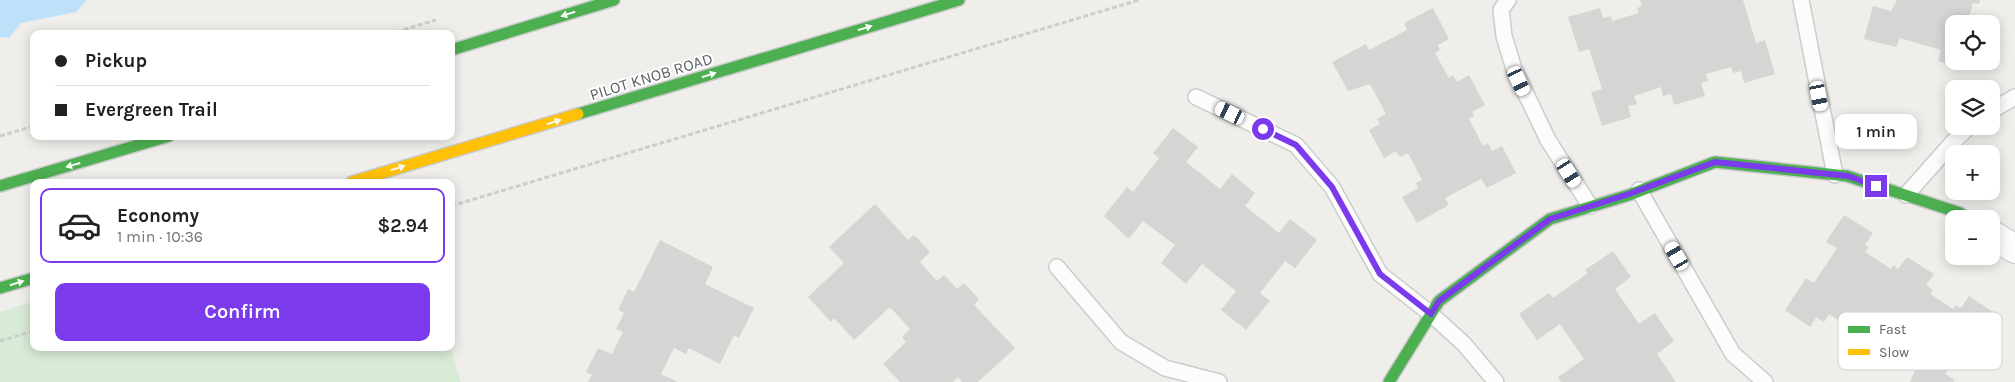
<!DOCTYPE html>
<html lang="en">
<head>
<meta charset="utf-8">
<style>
  :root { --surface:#fff; --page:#f6f6f6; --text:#222; --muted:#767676; --line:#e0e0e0; --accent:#7c3aed }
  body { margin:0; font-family:Karla,sans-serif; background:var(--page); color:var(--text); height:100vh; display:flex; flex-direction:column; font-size:19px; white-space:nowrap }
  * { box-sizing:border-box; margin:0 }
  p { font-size:16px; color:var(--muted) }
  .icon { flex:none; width:28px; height:28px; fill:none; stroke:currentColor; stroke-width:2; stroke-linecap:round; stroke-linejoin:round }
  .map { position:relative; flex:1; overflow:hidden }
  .side { position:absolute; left:30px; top:179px; width:425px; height:172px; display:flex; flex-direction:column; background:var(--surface); border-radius:10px; box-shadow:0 2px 12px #0003 }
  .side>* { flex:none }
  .hud { position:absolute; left:30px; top:30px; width:425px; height:110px; border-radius:10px; box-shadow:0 2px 12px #0003; display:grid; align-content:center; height:110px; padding:0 25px; background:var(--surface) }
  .buttons { position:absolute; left:1945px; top:15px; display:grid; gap:10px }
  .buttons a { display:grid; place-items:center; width:55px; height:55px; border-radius:10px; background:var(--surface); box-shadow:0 2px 12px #0003; font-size:25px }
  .end { position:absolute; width:22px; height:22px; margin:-11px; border:6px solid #7c3aed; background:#fff; box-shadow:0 0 0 2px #fff }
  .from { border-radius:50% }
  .bubble { position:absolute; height:35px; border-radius:10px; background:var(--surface); box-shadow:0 2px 12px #0003; font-size:16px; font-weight:600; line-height:35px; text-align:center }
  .car { position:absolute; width:15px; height:30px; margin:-15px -8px; border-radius:6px; box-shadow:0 0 4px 1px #0007; background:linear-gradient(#fff 24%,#345 0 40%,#fff 0 76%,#345 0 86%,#fff 0) }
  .hud b { display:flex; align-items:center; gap:18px; height:48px; font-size:19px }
  .hud b+b { border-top:1px solid var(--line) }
  .hud i { width:12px; height:12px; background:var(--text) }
  ul { padding:9px 0 0; list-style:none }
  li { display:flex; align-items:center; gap:15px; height:75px; margin:0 10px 8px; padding:0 15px; border:2px solid transparent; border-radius:10px }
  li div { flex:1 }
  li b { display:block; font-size:19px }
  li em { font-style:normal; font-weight:600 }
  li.active { border-color:var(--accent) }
  li>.icon { width:45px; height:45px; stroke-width:1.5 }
  .primary-button { display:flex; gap:10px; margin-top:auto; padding:10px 25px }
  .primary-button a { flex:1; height:58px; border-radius:10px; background:var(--accent); color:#fff; font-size:20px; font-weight:600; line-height:58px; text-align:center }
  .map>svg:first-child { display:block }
  .green { fill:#d8ebd6 }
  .water { fill:#bfe0f9 }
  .building { fill:#d6d5d3 }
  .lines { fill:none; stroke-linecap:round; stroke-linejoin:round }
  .lane-casing { stroke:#cbcccc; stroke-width:18 }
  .street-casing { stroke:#cbcccc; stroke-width:30 }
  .fast-casing { stroke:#cacacb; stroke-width:14 }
  .slow-casing { stroke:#cacacb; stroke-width:14 }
  .path { stroke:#cacfcc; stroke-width:3; stroke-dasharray:5 2.5; stroke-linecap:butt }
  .lane { stroke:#fdfcfc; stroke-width:15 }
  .street { stroke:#fdfcfc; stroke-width:28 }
  .fast { stroke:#4caf50; stroke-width:11 }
  .slow { stroke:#ffc107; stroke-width:11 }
  .oneway { fill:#f6fbf6 }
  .route { stroke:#7c3aed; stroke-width:6 }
  .labels { text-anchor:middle; stroke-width:4; stroke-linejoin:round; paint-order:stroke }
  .street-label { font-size:16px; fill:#5f6368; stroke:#fff }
  .key { fill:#fff; stroke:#cfd0d2; stroke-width:1 }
  .key-label { font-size:14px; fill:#5f6368 }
</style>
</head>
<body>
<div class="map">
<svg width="2015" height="382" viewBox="0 0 2015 382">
  <rect width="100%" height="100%" fill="#efeeea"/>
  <polygon class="green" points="34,301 34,348 450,348 461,382 0,382 0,312"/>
  <polygon class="water" points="0,0 87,0 76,12 21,23 9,38 0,37"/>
  <g class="building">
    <polygon points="1640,0 1743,0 1756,43 1765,40 1775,74 1744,83 1741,71 1733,73 1731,67 1706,74 1708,81 1701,83 1705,96 1674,105 1671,94 1663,96 1661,87 1634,96 1637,104 1628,106 1631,117 1602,126 1591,92 1602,89 1589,49 1579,52 1568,17 1600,8 1603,18 1611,16 1612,21 1639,13 1637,8 1642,6"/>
    <polygon points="1897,0 1980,0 1979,4 1973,3 1967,24 1954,24 1954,61 1974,61 1972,70 1938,61 1941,50 1900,38 1896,47 1864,39 1873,6 1891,11"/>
    <polygon points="1433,8 1449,39 1438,45 1440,50 1435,53 1449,78 1453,75 1457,82 1469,75 1485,105 1472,112 1474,116 1469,119 1483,146 1488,143 1492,151 1502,146 1516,173 1487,188 1481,179 1445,198 1449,205 1417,223 1402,197 1418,188 1416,183 1422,180 1408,153 1400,157 1396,151 1384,158 1369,130 1380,124 1377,119 1386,114 1370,84 1348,91 1332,62 1366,44 1369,50 1407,30 1404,23"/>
    <polygon points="1173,128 1198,147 1186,162 1220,189 1232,174 1255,193 1245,206 1279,233 1290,219 1317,240 1295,268 1285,261 1260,293 1270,301 1246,330 1221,310 1236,291 1202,264 1186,284 1161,263 1175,245 1143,221 1129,239 1104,216 1127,187 1133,192 1159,158 1153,153"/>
    <polygon points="875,204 908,240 914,235 930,252 920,262 937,281 944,275 957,289 964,283 979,299 974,305 1015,348 978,382 962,382 958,377 953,382 900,382 883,364 906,342 902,337 910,329 890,307 854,340 834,318 831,322 808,297 844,263 829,247"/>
    <polygon points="1844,215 1873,233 1865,245 1869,247 1865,252 1891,269 1893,265 1898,269 1907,257 1934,274 1926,285 1933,290 1930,294 1953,309 1956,305 1961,308 1969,296 1996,314 1976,343 1969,338 1945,374 1955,380 1953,382 1910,382 1915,370 1892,355 1886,365 1879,359 1873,368 1847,350 1853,339 1848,336 1852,329 1829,314 1824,322 1816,317 1810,327 1785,310 1806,278 1814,283 1837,248 1826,242"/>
    <polygon points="660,240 713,267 705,284 754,308 739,338 734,335 720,364 689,348 686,354 674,348 661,374 678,382 588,382 592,375 586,372 598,348 612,354 623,332 616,329 624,313 618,310 628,289 634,292"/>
    <polygon points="1613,251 1631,277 1615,289 1639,324 1655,313 1674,341 1657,354 1676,382 1561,382 1558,377 1584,359 1560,324 1537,340 1519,314 1549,293 1553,298 1588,273 1585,270"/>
  </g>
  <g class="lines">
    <defs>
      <g id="lane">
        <polyline points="1508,0 1501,10 1504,36 1514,69 1548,140 1590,206"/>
        <polyline points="1801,0 1835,175"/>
        <polyline points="1196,97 1296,145 1332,187 1380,274 1431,314 1464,344 1496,382"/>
        <polyline points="1991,111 2015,97"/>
        <polyline points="1639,190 1733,354 1765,382"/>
        <polyline points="1906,195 1953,142 1970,126"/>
        <polyline points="1057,267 1121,342 1165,368 1219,382"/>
      </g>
      <polyline id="street" points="1991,234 2015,249"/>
      <g id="fast">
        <polyline points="451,50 614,0"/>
        <polyline points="578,114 959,0"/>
        <polyline points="0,186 169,136"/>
        <polyline points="0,288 34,278"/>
        <polyline points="1389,382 1439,301 1550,219 1629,195 1715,162 1847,176 1960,213 1969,219"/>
      </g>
      <polyline id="slow" points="352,182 578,114"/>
    </defs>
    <use href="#lane" class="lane-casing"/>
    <use href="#street" class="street-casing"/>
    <use href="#fast" class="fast-casing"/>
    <use href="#slow" class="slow-casing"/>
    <g class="path">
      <polyline points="389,34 436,20"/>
      <polyline points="0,136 34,126"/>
      <polyline points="451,206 1139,0"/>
      <polyline points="0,341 34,331"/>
    </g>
    <use href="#lane" class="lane"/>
    <use href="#street" class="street"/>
    <use href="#fast" class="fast"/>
    <use href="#slow" class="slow"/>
  </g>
  <defs><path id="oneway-solid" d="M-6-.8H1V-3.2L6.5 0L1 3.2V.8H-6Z" transform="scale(1.25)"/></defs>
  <g class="oneway">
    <use href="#oneway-solid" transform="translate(568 14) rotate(163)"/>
    <use href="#oneway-solid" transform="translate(865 28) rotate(-17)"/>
    <use href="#oneway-solid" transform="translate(709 75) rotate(-17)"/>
    <use href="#oneway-solid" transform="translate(554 122) rotate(-17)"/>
    <use href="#oneway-solid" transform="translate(73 165) rotate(164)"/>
    <use href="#oneway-solid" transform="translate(398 168) rotate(-17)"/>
    <use href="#oneway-solid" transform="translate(17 283) rotate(-17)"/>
  </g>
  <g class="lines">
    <polyline class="route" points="1263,129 1296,145 1332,187 1380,274 1431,314 1439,301 1550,219 1629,194 1715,162 1848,176 1876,186"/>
  </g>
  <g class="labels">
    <g class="street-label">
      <text transform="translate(651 76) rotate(-17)" y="6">PILOT KNOB ROAD</text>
    </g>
  </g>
  <rect x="1838" y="312" width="164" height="58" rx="8" class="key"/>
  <rect x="1848" y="326" width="22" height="7" fill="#4caf50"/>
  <rect x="1848" y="349" width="22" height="6" fill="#ffc107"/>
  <g class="key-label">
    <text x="1879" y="334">Fast</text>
    <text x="1879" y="357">Slow</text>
  </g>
</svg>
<div class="buttons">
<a><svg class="icon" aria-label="locate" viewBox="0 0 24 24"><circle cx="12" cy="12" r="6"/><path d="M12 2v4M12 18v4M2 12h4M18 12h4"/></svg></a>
<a><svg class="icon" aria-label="layers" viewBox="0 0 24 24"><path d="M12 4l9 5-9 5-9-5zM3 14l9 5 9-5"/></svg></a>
<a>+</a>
<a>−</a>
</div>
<i class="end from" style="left:1263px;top:129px"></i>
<i class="end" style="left:1876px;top:186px"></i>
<div class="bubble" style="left:1835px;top:114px;width:82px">1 min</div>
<i class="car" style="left:1519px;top:81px;rotate:155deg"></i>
<i class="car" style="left:1819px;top:96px;rotate:169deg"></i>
<i class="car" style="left:1230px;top:113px;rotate:296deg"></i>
<i class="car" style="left:1569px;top:173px;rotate:148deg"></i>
<i class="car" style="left:1677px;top:256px;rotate:330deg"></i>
<div class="hud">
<b><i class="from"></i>Pickup</b>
<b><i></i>Evergreen Trail</b>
</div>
<section class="side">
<ul>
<li class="active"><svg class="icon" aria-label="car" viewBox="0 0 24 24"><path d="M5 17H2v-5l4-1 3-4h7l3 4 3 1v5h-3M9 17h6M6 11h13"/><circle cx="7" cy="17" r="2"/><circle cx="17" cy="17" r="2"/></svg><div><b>Economy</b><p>1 min · 10:36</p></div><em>$2.94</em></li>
</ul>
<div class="primary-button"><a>Confirm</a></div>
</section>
</div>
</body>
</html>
